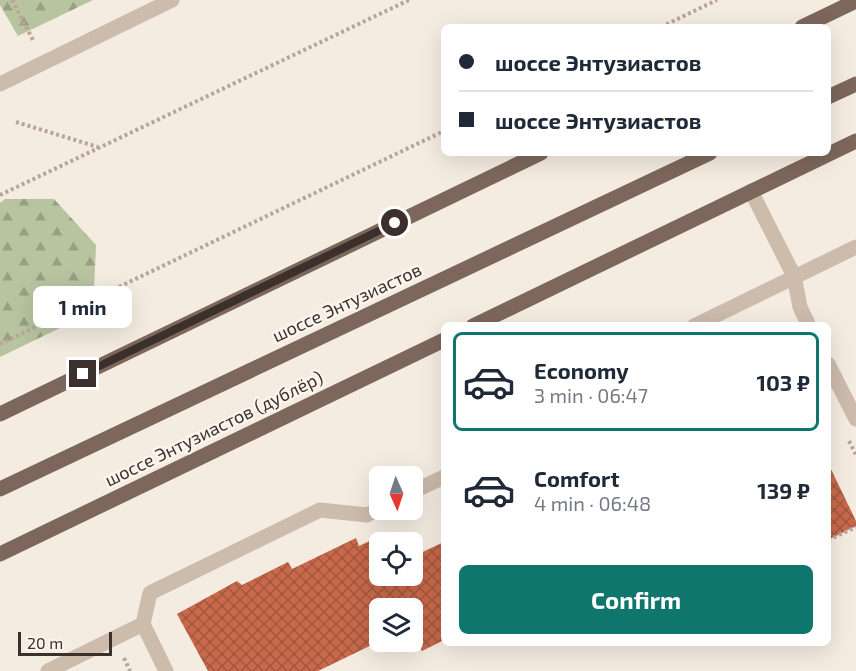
<!DOCTYPE html>
<html lang="en">
<head>
<meta charset="utf-8">
<style>
  :root { --surface:#fff; --page:#f6f6f7; --text:#1f2937; --muted:#747a83; --line:#e0e1e3; --accent:#0f766e }
  body { margin:0; font-family:"Exo 2",sans-serif; background:var(--page); color:var(--text); height:100vh; display:flex; flex-direction:column; font-size:22px; white-space:nowrap }
  * { box-sizing:border-box; margin:0 }
  p { font-size:20px; color:var(--muted) }
  .icon { flex:none; width:33px; height:33px; fill:none; stroke:currentColor; stroke-width:2; stroke-linecap:round; stroke-linejoin:round }
  .map { position:relative; flex:1; overflow:hidden }
  .drawer { position:absolute; left:441px; top:322px; width:390px; height:324px; display:flex; flex-direction:column; background:var(--surface); border-radius:9px; box-shadow:0 6px 24px #0002 }
  .drawer>* { flex:none }
  .top-card { position:absolute; left:441px; top:24px; width:390px; height:132px; border-radius:9px; box-shadow:0 6px 24px #0002; display:grid; align-content:center; height:132px; padding:0 18px; background:var(--surface) }
  .needle { width:39px; rotate:177deg }
  .fabs { position:absolute; left:369px; top:466px; display:grid; gap:12px }
  .fabs a { display:grid; place-items:center; width:54px; height:54px; border-radius:9px; background:var(--surface); box-shadow:0 6px 24px #0002; font-size:30px }
  .scale { position:absolute; left:18px; bottom:15px; width:94px; box-sizing:border-box; padding-left:6px; border:3px solid #3b302b; border-top:0; font-size:16px; line-height:21px; white-space:nowrap; color:#3b302b; -webkit-text-stroke:4px #fbf5ee; paint-order:stroke }
  .end { position:absolute; width:27px; height:27px; margin:-14px; border:8px solid #3b302b; background:#fff; box-shadow:0 0 0 3px #fff }
  .from { border-radius:50% }
  .bubble { position:absolute; height:42px; border-radius:9px; background:var(--surface); box-shadow:0 6px 24px #0002; font-size:20px; font-weight:700; line-height:42px; text-align:center }
  .top-card b { display:flex; align-items:center; gap:21px; height:57px; font-size:22px }
  .top-card b+b { border-top:2px solid var(--line) }
  .top-card i { width:15px; height:15px; background:var(--text) }
  ul { padding:10px 0 0; list-style:none }
  li { display:flex; align-items:center; gap:18px; height:99px; margin:0 12px 9px; padding:0 6px; border:3px solid transparent; border-radius:9px }
  li div { flex:1 }
  li b { display:block; font-size:22px }
  li em { font-style:normal; font-weight:700 }
  li.active { border-color:var(--accent) }
  li>.icon { width:54px; height:54px; stroke-width:1.5 }
  .cta { display:flex; gap:12px; margin-top:auto; padding:12px 18px }
  .cta a { flex:1; height:69px; border-radius:9px; background:var(--accent); color:#fff; font-size:24px; font-weight:700; line-height:69px; text-align:center }
  .map>svg:first-child { display:block }
  .forest { fill:url(#forest-firs) }
  .building { fill:url(#building-cross-hatch) }
  .lines { fill:none; stroke-linecap:round; stroke-linejoin:round }
  .path { stroke:#b9a596; stroke-width:4; stroke-dasharray:3 3; stroke-linecap:butt }
  .minor { stroke:#cdbbac; stroke-width:15 }
  .major { stroke:#7d675c; stroke-width:15 }
  .route { stroke:#3b302b; stroke-width:8 }
  .labels { text-anchor:middle; stroke-width:5; stroke-linejoin:round; paint-order:stroke }
  .street-label { font-size:18px; fill:#3b302b; stroke:#fbf5ee }
</style>
</head>
<body>
<div class="map">
<svg width="856" height="671" viewBox="0 0 856 671">
  <defs>
    <pattern id="forest-firs" width="22" height="20" patternUnits="userSpaceOnUse" patternTransform="scale(1.5)"><rect width="22" height="20" fill="#b8c4a0"/><path d="M5 1l3.5 6h-7zM16 11l3.5 6h-7z" fill="#97a083"/></pattern>
    <pattern id="building-cross-hatch" width="8" height="8" patternUnits="userSpaceOnUse" patternTransform="scale(1.5)"><rect width="8" height="8" fill="#c8694b"/><path d="M0 0l8 8M0 8l8-8" fill="none" stroke="#a4573f"/></pattern>
  </defs>
  <rect width="100%" height="100%" fill="#f4ebe1"/>
  <g class="forest">
    <polygon points="0,0 93,0 18,36 0,5"/>
    <polygon points="5,199 54,199 96,245 93,312 0,357 0,203"/>
  </g>
  <g class="building">
    <polygon points="828,463 856,521 856,526 828,540"/>
    <polygon points="356,538 359,546 376,538 380,546 380,576 412,576 412,557 444,542 444,640 422,651 412,631 412,609 380,609 380,641 318,671 208,671 177,614 237,581 242,585 288,562 292,569"/>
  </g>
  <g class="lines">
    <g class="path">
      <polyline points="12,0 34,42"/>
      <polyline points="661,27 717,0"/>
      <polyline points="16,122 98,147"/>
      <polyline points="0,195 409,0"/>
      <polyline points="0,344 444,131"/>
      <polyline points="849,441 856,455"/>
      <polyline points="828,540 856,527"/>
      <polyline points="124,658 130,671"/>
    </g>
    <g class="minor">
      <polyline points="0,84 172,0"/>
      <polyline points="751,191 794,276 800,307 809,326"/>
      <polyline points="694,326 856,247"/>
      <polyline points="828,364 856,419"/>
      <polyline points="412,492 444,477"/>
      <polyline points="143,624 150,593 320,510 367,515 380,508"/>
      <polyline points="48,671 143,624 166,671"/>
    </g>
    <g class="major">
      <polyline points="802,27 856,1"/>
      <polyline points="828,97 856,84"/>
      <polyline points="473,326 856,141"/>
      <polyline points="0,414 541,153"/>
      <polyline points="0,489 710,153"/>
      <polyline points="0,554 444,340"/>
    </g>
  </g>
  <g class="lines">
    <polyline class="route" points="83,374 395,223"/>
  </g>
  <g class="labels">
    <g class="street-label">
      <text transform="translate(347 303) rotate(-25)" y="6">шоссе Энтузиастов</text>
      <text transform="translate(214 429) rotate(-26)" y="6">шоссе Энтузиастов (дублёр)</text>
    </g>
  </g>
</svg>
<div class="fabs">
<a><svg class="needle" viewBox="-14 -14 28 28"><path d="M0-13l5 13h-10z" fill="#e53935"/><path d="M0 13l5-13h-10z" fill="#747a83"/></svg></a>
<a><svg class="icon" aria-label="locate" viewBox="0 0 24 24"><circle cx="12" cy="12" r="6"/><path d="M12 2v4M12 18v4M2 12h4M18 12h4"/></svg></a>
<a><svg class="icon" aria-label="layers" viewBox="0 0 24 24"><path d="M12 4l9 5-9 5-9-5zM3 14l9 5 9-5"/></svg></a>
</div>
<div class="scale">20 m</div>
<i class="end from" style="left:395px;top:223px"></i>
<i class="end" style="left:83px;top:374px"></i>
<div class="bubble" style="left:33px;top:286px;width:99px">1 min</div>
<div class="top-card">
<b><i class="from"></i>шоссе Энтузиастов</b>
<b><i></i>шоссе Энтузиастов</b>
</div>
<section class="drawer">
<ul>
<li class="active"><svg class="icon" aria-label="car" viewBox="0 0 24 24"><path d="M5 17H2v-5l4-1 3-4h7l3 4 3 1v5h-3M9 17h6M6 11h13"/><circle cx="7" cy="17" r="2"/><circle cx="17" cy="17" r="2"/></svg><div><b>Economy</b><p>3 min · 06:47</p></div><em>103 ₽</em></li>
<li><svg class="icon" aria-label="car" viewBox="0 0 24 24"><path d="M5 17H2v-5l4-1 3-4h7l3 4 3 1v5h-3M9 17h6M6 11h13"/><circle cx="7" cy="17" r="2"/><circle cx="17" cy="17" r="2"/></svg><div><b>Comfort</b><p>4 min · 06:48</p></div><em>139 ₽</em></li>
</ul>
<div class="cta"><a>Confirm</a></div>
</section>
</div>
</body>
</html>
